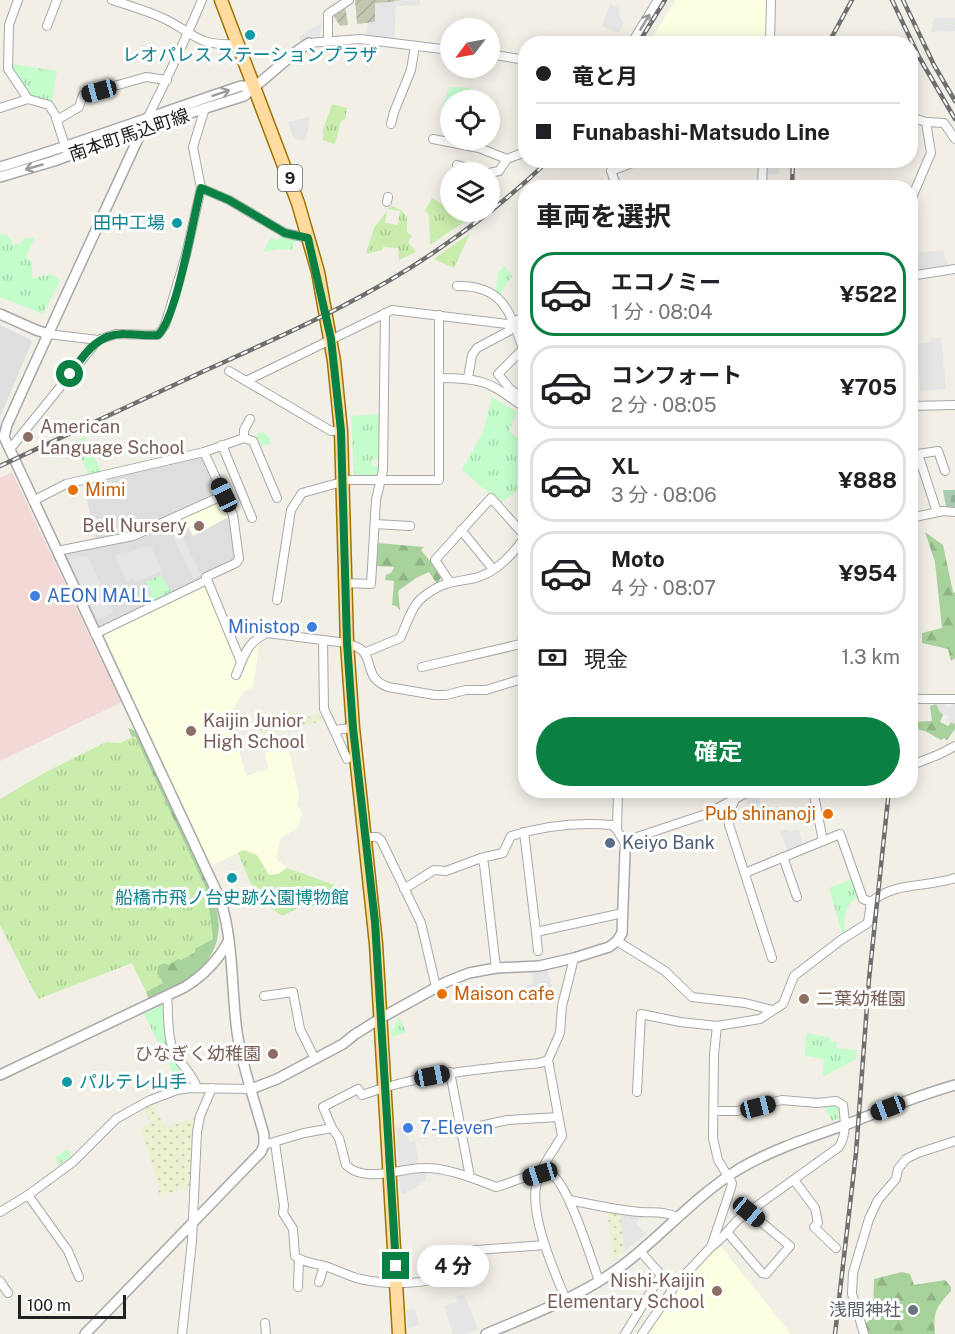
<!DOCTYPE html>
<html lang="ja">
<head>
<meta charset="utf-8">
<style>
  :root { --surface:#fff; --page:#f6f6f6; --text:#202124; --muted:#757577; --line:#e0e0e0; --accent:#0b8043 }
  body { margin:0; font-family:"Public Sans","Noto Sans JP",sans-serif; background:var(--page); color:var(--text); height:100vh; display:flex; flex-direction:column; font-size:22px; white-space:nowrap }
  * { box-sizing:border-box; margin:0 }
  p { font-size:20px; color:var(--muted) }
  .icon { flex:none; width:33px; height:33px; fill:none; stroke:currentColor; stroke-width:2; stroke-linecap:round; stroke-linejoin:round }
  .map { position:relative; flex:1; overflow:hidden }
  .side { position:absolute; left:518px; top:180px; width:400px; height:618px; display:flex; flex-direction:column; background:var(--surface); border-radius:24px; box-shadow:0 3px 15px #0003 }
  .side>* { flex:none }
  .guide { position:absolute; left:518px; top:36px; width:400px; height:132px; border-radius:24px; box-shadow:0 3px 15px #0003; display:grid; align-content:center; height:132px; padding:0 18px; background:var(--surface) }
  .needle { width:39px; rotate:238deg }
  .buttons { position:absolute; left:440px; top:18px; display:grid; gap:12px }
  .buttons a { display:grid; place-items:center; width:60px; height:60px; border-radius:50%; background:var(--surface); box-shadow:0 3px 15px #0003; font-size:30px }
  .scale { position:absolute; left:18px; bottom:15px; width:108px; box-sizing:border-box; padding-left:6px; border:3px solid #212121; border-top:0; font-size:16px; line-height:21px; white-space:nowrap; color:#212121; -webkit-text-stroke:4px #fff; paint-order:stroke }
  .end { position:absolute; width:27px; height:27px; margin:-14px; border:8px solid #0b8043; background:#fff; box-shadow:0 0 0 3px #fff }
  .from { border-radius:50% }
  .bubble { position:absolute; height:42px; border-radius:21px; background:var(--surface); box-shadow:0 3px 15px #0003; font-size:20px; font-weight:700; line-height:42px; text-align:center }
  .car { position:absolute; width:18px; height:36px; margin:-18px -9px; border-radius:8px; box-shadow:0 0 4px 2px #0007; background:linear-gradient(#222 24%,#8ab4d8 0 40%,#222 0 76%,#8ab4d8 0 86%,#222 0) }
  .guide b { display:flex; align-items:center; gap:21px; height:57px; font-size:22px }
  .guide b+b { border-top:2px solid var(--line) }
  .guide i { width:15px; height:15px; background:var(--text) }
  ul { padding:0; list-style:none }
  li { display:flex; align-items:center; gap:18px; height:84px; margin:0 12px 9px; padding:0 6px; border:3px solid var(--line); border-radius:24px }
  li div { flex:1 }
  li b { display:block; font-size:22px }
  li em { font-style:normal; font-weight:700 }
  li.selected { border-color:var(--accent) }
  li>.icon { width:54px; height:54px; stroke-width:1.5 }
  h2 { padding:0 18px; font-size:27px; line-height:72px }
  .pay { display:flex; align-items:center; gap:15px; height:66px; padding:0 18px; font-size:22px }
  .pay p { margin-inline-start:auto }
  .primary-button { display:flex; gap:12px; margin-top:auto; padding:12px 18px }
  .primary-button a { flex:1; height:69px; border-radius:36px; background:var(--accent); color:#fff; font-size:24px; font-weight:700; line-height:69px; text-align:center }
  .map>svg:first-child { display:block }
  .residential { fill:#dfdede }
  .commercial { fill:#f3d9d6 }
  .education { fill:#fdffe3 }
  .construction { fill:url(#construction-furrows) }
  .farmland { fill:url(#farmland-dots) }
  .grass { fill:url(#grass-tufts) }
  .forest { fill:url(#forest-firs) }
  .cemetery { fill:url(#cemetery-stones) }
  .park { fill:url(#park-tufts) }
  .parking { fill:#e5e5e5 }
  .lines { fill:none; stroke-linecap:round; stroke-linejoin:round }
  .minor-casing { stroke:#a8a8a8; stroke-width:10 }
  .tertiary-casing { stroke:#a8a8a8; stroke-width:12 }
  .primary-casing { stroke:#9e7300; stroke-width:15 }
  .minor { stroke:#fff; stroke-width:8 }
  .tertiary { stroke:#fff; stroke-width:9 }
  .primary { stroke:#ffdb9f; stroke-width:12 }
  .rail-casing { stroke:#6f6f6f; stroke-width:4.5 }
  .rail { stroke:#fff; stroke-width:2; stroke-dasharray:7; stroke-linecap:butt }
  .oneway { stroke:#9b9b9b }
  .route { stroke:#0b8043; stroke-width:8 }
  .culture-dot { fill:#0f9aa8; stroke:#fff; stroke-width:2 }
  .education-dot { fill:#8d6e63; stroke:#fff; stroke-width:2 }
  .food-dot { fill:#e8710a; stroke:#fff; stroke-width:2 }
  .shop-dot { fill:#3f7fe0; stroke:#fff; stroke-width:2 }
  .service-dot { fill:#5c6f8a; stroke:#fff; stroke-width:2 }
  .worship-dot { fill:#6b7280; stroke:#fff; stroke-width:2 }
  .labels { text-anchor:middle; stroke-width:6; stroke-linejoin:round; paint-order:stroke }
  .shield { fill:#fff; stroke:#646464; stroke-width:1.5 }
  .shield-label { font-size:16px; font-weight:bold; fill:#212121 }
  .culture-label { font-size:18px; fill:#0d838f; stroke:#fff }
  .street-label { font-size:18px; fill:#212121; stroke:#fff }
  .education-label { font-size:18px; fill:#785e54; stroke:#fff; text-anchor:start }
  .food-label { font-size:18px; fill:#c56008; stroke:#fff; text-anchor:start }
  .shop-label { font-size:18px; fill:#366cbe; stroke:#fff; text-anchor:start }
  .service-label { font-size:18px; fill:#4e5e75; stroke:#fff; text-anchor:start }
  .worship-label { font-size:18px; fill:#5b616d; stroke:#fff; text-anchor:end }
</style>
</head>
<body>
<div class="map">
<svg width="955" height="1334" viewBox="0 0 955 1334">
  <defs>
    <pattern id="construction-furrows" width="10" height="10" patternUnits="userSpaceOnUse" patternTransform="scale(1.5)"><rect width="10" height="10" fill="#c6c7b2"/><path d="M-1 1l2-2M0 10L10 0M9 11l2-2" fill="none" stroke="#aaab99"/></pattern>
    <pattern id="farmland-dots" width="8" height="8" patternUnits="userSpaceOnUse" patternTransform="scale(1.5)"><rect width="8" height="8" fill="#edf1d2"/><path d="M2 2h.1M6 6h.1" fill="none" stroke="#cbceb4" stroke-width="1.8" stroke-linecap="round"/></pattern>
    <pattern id="grass-tufts" width="24" height="20" patternUnits="userSpaceOnUse" patternTransform="scale(1.5)"><rect width="24" height="20" fill="#c8edac"/><path d="M3 7l-1-3M5 7V3M7 7l1-3M15 17l-1-3M17 17v-4M19 17l1-3" fill="none" stroke="#accb94"/></pattern>
    <pattern id="forest-firs" width="22" height="20" patternUnits="userSpaceOnUse" patternTransform="scale(1.5)"><rect width="22" height="20" fill="#a8d29b"/><path d="M5 1l3.5 6h-7zM16 11l3.5 6h-7z" fill="#90b485"/></pattern>
    <pattern id="cemetery-stones" width="16" height="16" patternUnits="userSpaceOnUse" patternTransform="scale(1.5)"><rect width="16" height="16" fill="#a7ccaf"/><path d="M2 7V4a2 2 0 0 1 4 0v3zM10 15v-3a2 2 0 0 1 4 0v3z" fill="#8faf96"/></pattern>
    <pattern id="park-tufts" width="24" height="20" patternUnits="userSpaceOnUse" patternTransform="scale(1.5)"><rect width="24" height="20" fill="#c4fccc"/><path d="M3 7l-1-3M5 7V3M7 7l1-3M15 17l-1-3M17 17v-4M19 17l1-3" fill="none" stroke="#a8d8af"/></pattern>
  </defs>
  <rect width="100%" height="100%" fill="#f2efe7"/>
  <g class="residential">
    <polygon points="0,325 31,340 32,342 0,417"/>
    <polygon points="200,456 203,458 217,489 215,496 131,533 96,540 83,483"/>
    <polygon points="230,516 236,560 204,578 101,628 99,627 65,557 67,552 128,541 183,517 193,535"/>
  </g>
  <polygon class="commercial" points="12,472 90,637 122,702 0,761 0,478"/>
  <g class="education">
    <polygon points="676,0 768,0 767,43 648,44"/>
    <polygon points="218,501 225,503 230,516 193,536 183,517"/>
    <polygon points="203,584 207,587 235,656 237,666 235,674 242,677 257,641 260,639 253,687 243,692 229,716 246,776 268,769 265,753 288,746 299,795 297,805 302,813 298,827 280,839 276,859 287,868 278,874 269,875 257,855 243,850 211,866 103,633"/>
    <polygon points="721,1247 791,1334 650,1334 648,1332 680,1287 712,1251"/>
  </g>
  <g class="construction">
    <polygon points="355,0 403,0 395,1 375,13 375,22 357,24"/>
    <polygon points="345,6 348,25 340,26 333,15"/>
  </g>
  <g class="farmland">
    <polygon points="296,711 298,725 278,728 279,733 261,733 259,726 254,723 256,712 285,715 290,712"/>
    <polygon points="319,714 323,721 301,726 300,720"/>
    <polygon points="153,1103 165,1127 198,1116 194,1131 190,1187 159,1196 158,1191 160,1190 141,1129 150,1123 143,1108"/>
    <polygon points="607,1210 620,1212 624,1252 614,1260"/>
  </g>
  <g class="grass">
    <polygon points="332,104 347,108 345,119 341,121 335,144 322,140 324,134 322,133"/>
    <polygon points="450,194 450,212 478,212 477,213 430,245 429,215 425,210 432,198 443,205"/>
    <polygon points="392,206 401,210 407,217 407,232 412,236 408,242 416,252 399,260 398,248 383,247 382,250 366,254 374,228 387,211 385,223 398,225 400,211 387,209"/>
    <polygon points="470,233 454,268 434,259"/>
    <polygon points="135,736 207,891 213,939 196,948 194,953 157,973 163,983 146,992 132,963 38,999 0,925 0,799 46,772 106,742 120,743"/>
    <polygon points="243,850 257,855 269,875 278,874 287,868 340,887 343,894 336,900 308,908 306,904 282,916 257,898 238,853"/>
  </g>
  <g class="forest">
    <polygon points="925,532 943,545 953,592 955,593 955,658 951,661 948,649 922,643 922,633 942,628 935,562"/>
    <polygon points="378,543 424,547 421,550 442,576 437,584 429,572 416,578 398,591 400,610 396,606 392,605 394,581 385,580 386,575 391,573 394,567 376,566"/>
    <polygon points="936,704 943,715 940,722 948,726 951,722 955,724 955,729 947,740 944,738 941,740 925,731 911,728 910,722 932,721 930,706"/>
    <path d="M128 728 136 731 210 889C220 915 224 937 207 961 203 968 199 975 192 979 179 987 163 993 149 1000L146 992 163 983 157 973 158 966 165 963 168 965 178 959 181 960 194 953 196 948 213 939 207 891 135 736 132 737Z"/>
    <path d="M902 1272 910 1274 914 1285 945 1280 951 1287V1291C936 1307 933 1312 935 1334H868L865 1324 873 1317 874 1279Z"/>
  </g>
  <polygon class="cemetery" points="943,490 955,490 955,507 946,507"/>
  <g class="park">
    <polygon points="12,64 57,71 52,103 29,97 12,69"/>
    <polygon points="450,87 470,88 470,100 450,100 450,108 442,107"/>
    <polygon points="7,234 13,245 21,243 25,238 35,238 25,257 32,262 32,278 52,274 60,281 43,314 0,297 0,235"/>
    <polygon points="282,234 297,240 291,250 279,249 263,252 271,237 277,241"/>
    <polygon points="505,266 512,276 500,295 496,291 498,272"/>
    <polygon points="492,397 517,412 509,431 525,444 525,486 500,503 462,470 483,432"/>
    <polygon points="380,414 379,459 372,460 372,466 379,466 379,472 377,476 354,476 351,416"/>
    <polygon points="261,431 269,437 271,443 260,447 255,439"/>
    <polygon points="85,436 102,473 89,475 73,442"/>
    <polygon points="161,575 173,594 145,607 141,599 152,593 146,582"/>
    <path d="M854 878 861 898 853 900C844 910 843 922 846 935L843 937 829 888Z"/>
    <polygon points="164,1003 170,1043 192,1079 190,1083 179,1085 144,1014"/>
    <polygon points="399,1017 406,1032 392,1037 391,1033"/>
    <polygon points="806,1033 830,1038 830,1041 837,1042 836,1048 857,1050 856,1059 823,1077 824,1059 805,1056"/>
    <polygon points="836,1106 839,1108 841,1117 832,1121 824,1107"/>
    <polygon points="68,1149 72,1156 59,1165 55,1157"/>
  </g>
  <g class="parking">
    <polygon points="420,0 420,5 396,6 394,40 366,38 368,23 375,22 375,3"/>
    <polygon points="610,4 619,8 620,18 624,22 618,33 602,26"/>
    <polygon points="934,18 955,18 955,31 931,32"/>
    <polygon points="322,22 319,39 300,41 299,37"/>
    <polygon points="309,117 308,131 303,142 293,137 288,122"/>
    <polygon points="766,161 779,161 778,175 766,174"/>
    <polygon points="943,250 949,268 911,274 913,253"/>
    <polygon points="941,337 946,389 920,391 917,344 931,342 931,339"/>
    <polygon points="177,531 180,532 201,575 193,579 172,534"/>
    <polygon points="144,546 145,548 151,546 162,571 134,583 133,579 126,582 115,555 127,551 128,553"/>
    <polygon points="79,556 88,557 114,612 98,620 69,560"/>
    <polygon points="935,701 947,701 945,706 949,708 953,703 955,703 955,724 946,720 948,717 940,712"/>
    <polygon points="756,792 763,808 753,812 745,797"/>
    <polygon points="788,829 789,832 798,829 804,847 789,853 780,832"/>
    <polygon points="547,968 556,1000 531,1005 526,985 533,983 531,970"/>
    <polygon points="402,1127 410,1142 415,1140 418,1160 415,1167 399,1169 396,1128"/>
    <polygon points="426,1171 426,1181 401,1195 399,1174"/>
    <polygon points="620,1212 645,1214 636,1223 646,1234 624,1252"/>
    <polygon points="464,1294 478,1329 466,1334 453,1334 444,1306 457,1301 456,1297"/>
    <polygon points="415,1309 419,1325 408,1329 407,1310"/>
  </g>
  <g class="lines">
    <defs>
      <g id="minor">
        <polyline points="18,0 9,25 8,69 28,99"/>
        <path d="M112 0C130 6 148 11 165 19 198 36 197 46 238 44"/>
        <polyline points="47,26 57,0"/>
        <polyline points="328,41 328,14 349,0"/>
        <polyline points="309,43 360,39 450,50"/>
        <polyline points="631,44 658,0"/>
        <polyline points="770,44 771,0"/>
        <polyline points="489,54 525,60"/>
        <polyline points="0,108 28,99 49,105 55,115 67,152"/>
        <path d="M148 117C167 79 185 40 202 0"/>
        <polyline points="910,117 926,122 944,123 955,139"/>
        <polyline points="57,120 79,107 83,95 146,77 167,80"/>
        <polyline points="391,124 394,112 411,70 415,46"/>
        <polyline points="433,139 479,148 507,159"/>
        <polyline points="457,165 484,172"/>
        <polyline points="489,173 499,171 507,159 525,152"/>
        <polyline points="201,188 229,200 285,233 308,238"/>
        <polyline points="617,188 611,171 632,163 632,160"/>
        <polyline points="762,188 763,160"/>
        <polyline points="387,202 388,197"/>
        <polyline points="910,202 931,153 926,122"/>
        <polyline points="910,276 955,269"/>
        <path d="M457 286C503 285 510 312 523 349L525 350"/>
        <polyline points="48,334 98,340"/>
        <polyline points="523,349 498,374 510,389 525,400"/>
        <polyline points="229,371 331,431 341,431"/>
        <path d="M439 378C484 378 489 382 525 408"/>
        <polyline points="468,378 472,355 477,348 509,331 513,321"/>
        <polyline points="246,381 392,310 507,324 525,317"/>
        <polyline points="910,406 955,405"/>
        <polyline points="244,438 244,430 250,419"/>
        <polyline points="222,445 252,518"/>
        <polyline points="10,449 98,340 116,334 158,335 165,325 186,255 201,188 193,147 205,108"/>
        <polyline points="204,452 244,438 253,441 277,498"/>
        <polyline points="918,454 938,451 945,471"/>
        <polyline points="910,457 918,454 937,512"/>
        <polyline points="33,501 66,484 204,452 233,515 239,559 236,563 206,577 241,662"/>
        <polyline points="910,518 943,511 955,512"/>
        <polyline points="375,524 410,526"/>
        <polyline points="461,530 493,569"/>
        <polyline points="57,551 133,536 224,495"/>
        <polyline points="449,581 435,560 491,498 525,536"/>
        <polyline points="344,583 371,584 376,500 383,470 385,313"/>
        <polyline points="277,600 291,510 302,493 349,480 439,480 439,315"/>
        <polyline points="95,634 207,580"/>
        <polyline points="323,640 324,709 334,730 353,728"/>
        <path d="M364 653 400 638C407 625 411 606 423 597 443 581 452 583 475 578 496 573 513 554 525 537"/>
        <polyline points="422,667 525,643"/>
        <path d="M236 675C244 656 247 642 267 633L347 643C352 645 360 647 364 652 373 667 367 679 388 687L435 695H446L466 690H486L525 678"/>
        <polyline points="910,699 955,699"/>
        <polyline points="334,730 347,759"/>
        <polyline points="910,766 940,754 955,746"/>
        <polyline points="813,790 823,841"/>
        <polyline points="735,799 728,816 729,825 772,958"/>
        <polyline points="617,830 618,790"/>
        <polyline points="524,832 536,932 623,913"/>
        <polyline points="366,837 377,837 381,840 421,923 436,987"/>
        <polyline points="634,838 706,814 752,790"/>
        <polyline points="783,857 797,897"/>
        <polyline points="481,858 484,864 496,968"/>
        <polyline points="745,873 840,834 863,899 871,902"/>
        <path d="M404 889 434 870 446 871 481 858 503 853 511 836C543 826 579 822 612 825L617 830 626 845"/>
        <polyline points="536,932 538,951"/>
        <polyline points="617,941 665,971 692,997 745,1003 772,1010"/>
        <path d="M167 996C169 1014 166 1041 177 1057 184 1068 193 1075 197 1088"/>
        <polyline points="264,996 293,992 300,1029 315,1059"/>
        <polyline points="450,1072 470,1177"/>
        <path d="M637 1092 641 1014 680 1022 717 1026 760 1019 783 1004 794 976 841 940 868 923 871 902C896 881 926 888 955 878"/>
        <path d="M332 1128 323 1107 358 1089 362 1095C419 1074 479 1069 540 1063L548 1060"/>
        <polyline points="461,1130 508,1120 558,1117"/>
        <path d="M275 1143 284 1206 283 1213 293 1229 295 1256C303 1263 315 1263 325 1266 337 1270 348 1276 360 1279 383 1284 437 1288 453 1268 457 1265 457 1260 457 1255L463 1251 545 1245"/>
        <path d="M264 1145 304 1133 332 1128 339 1138 346 1165C365 1184 400 1168 423 1168 446 1167 475 1179 496 1187 508 1184 539 1170 549 1173 567 1178 592 1262 599 1281"/>
        <polyline points="794,1180 815,1208 818,1223 814,1227 836,1248"/>
        <polyline points="28,1195 68,1251 79,1277"/>
        <path d="M570 1200C593 1205 616 1210 640 1212 653 1213 665 1211 677 1217"/>
        <polyline points="0,1212 28,1195 73,1162 116,1119 148,1101 177,1090 190,1088 251,1089"/>
        <polyline points="727,1232 762,1273 766,1274 790,1246 749,1212"/>
        <path d="M712 1246C723 1239 729 1228 739 1219L839 1147C847 1134 845 1119 843 1105L836 1101 817 1103 782 1100 737 1111H714"/>
        <polyline points="0,1281 8,1293"/>
        <polyline points="319,1282 324,1266"/>
        <polyline points="298,1287 299,1259"/>
        <path d="M566 1300C554 1271 528 1212 537 1182 541 1166 554 1150 562 1136L548 1060 560 1033 562 1006 574 958"/>
        <polyline points="265,1323 266,1334"/>
        <polyline points="182,1334 192,1241 197,1132 200,1116 212,1088"/>
        <polyline points="625,1334 661,1275 640,1251"/>
        <polyline points="642,1334 677,1283 711,1247 731,1188 732,1183 718,1160 713,1138 714,1054 717,1026"/>
        <polyline points="864,1334 852,1294 853,1273 869,1219 878,1200 896,1179 898,1169 906,1159 918,1153 955,1141"/>
      </g>
      <g id="tertiary">
        <path d="M0 167C81 143 160 113 241 86H255"/>
        <polyline points="0,177 54,161 143,128 244,96 297,51 309,43"/>
        <polyline points="0,314 36,330 48,334"/>
        <path d="M0 1075 185 987C204 975 217 962 228 942"/>
        <polyline points="251,1089 277,1079 343,1044 354,1035 381,1018 446,982 469,973 496,968 539,966 574,958 609,947 617,941 622,933 625,852 626,845 634,838"/>
        <path d="M85 1334 261 1152 264 1145V1135C255 1101 242 1067 237 1032 231 988 234 941 220 899L4 437 7 425C53 322 101 220 148 117"/>
        <path d="M486 1334C535 1313 585 1295 627 1262 665 1232 697 1195 739 1169 773 1149 811 1137 848 1124 883 1110 918 1095 955 1085"/>
      </g>
      <polyline id="primary" points="221,0 298,203 318,272 334,361 341,431 347,643 353,728 376,944 399,1334"/>
    </defs>
    <use href="#minor" class="minor-casing"/>
    <use href="#tertiary" class="tertiary-casing"/>
    <use href="#primary" class="primary-casing"/>
    <use href="#minor" class="minor"/>
    <use href="#tertiary" class="tertiary"/>
    <use href="#primary" class="primary"/>
    <defs>
      <g id="rail">
        <polyline points="892,0 919,57 955,119"/>
        <polyline points="903,0 934,65 955,101"/>
        <polyline points="638,44 665,0"/>
        <polyline points="828,44 852,0"/>
        <polyline points="792,188 793,160"/>
        <path d="M0 466C67 435 134 403 202 372 283 335 370 298 443 246 481 220 516 192 549 160"/>
        <polyline points="835,1334 856,1153 869,979 889,790"/>
      </g>
    </defs>
    <use href="#rail" class="rail-casing"/>
    <use href="#rail" class="rail"/>
  </g>
  <defs><path id="oneway-shaft" d="M-6 0H5M1.5-3L5.5 0L1.5 3" fill="none" stroke-width="1.6" stroke-linecap="round" stroke-linejoin="round" transform="scale(1.5)"/></defs>
  <g class="oneway">
    <use href="#oneway-shaft" transform="translate(645 22) rotate(-59)"/>
    <use href="#oneway-shaft" transform="translate(221 93) rotate(-18)"/>
    <use href="#oneway-shaft" transform="translate(34 167) rotate(164)"/>
  </g>
  <g class="lines">
    <path class="route" d="M70 374C85 354 97 333 125 334 136 334 147 336 158 335 177 318 193 218 201 188L229 200 285 233 308 238 331 339 341 431 347 643 353 728 375 922 396 1266"/>
  </g>
  <g class="culture-dot">
    <circle cx="250" cy="35" r="6"/>
    <circle cx="177" cy="223" r="6"/>
    <circle cx="232" cy="878" r="6"/>
    <circle cx="67" cy="1082" r="6"/>
  </g>
  <g class="education-dot">
    <circle cx="28" cy="437" r="6"/>
    <circle cx="199" cy="526" r="6"/>
    <circle cx="191" cy="731" r="6"/>
    <circle cx="804" cy="999" r="6"/>
    <circle cx="273" cy="1054" r="6"/>
    <circle cx="717" cy="1291" r="6"/>
  </g>
  <g class="food-dot">
    <circle cx="73" cy="490" r="6"/>
    <circle cx="828" cy="814" r="6"/>
    <circle cx="442" cy="994" r="6"/>
  </g>
  <g class="shop-dot">
    <circle cx="35" cy="596" r="6"/>
    <circle cx="312" cy="627" r="6"/>
    <circle cx="408" cy="1128" r="6"/>
  </g>
  <circle class="service-dot" cx="610" cy="843" r="6"/>
  <circle class="worship-dot" cx="913" cy="1310" r="6"/>
  <g class="labels">
    <rect class="shield" x="278" y="165" width="24" height="26" rx="4.5"/>
    <g class="shield-label">
      <text x="290" y="184">9</text>
    </g>
    <g class="culture-label">
      <text x="250" y="61">レオパレス ステーションプラザ</text>
      <text x="165" y="229" text-anchor="end">田中工場</text>
      <text x="232" y="904">船橋市飛ノ台史跡公園博物館</text>
      <text x="79" y="1088" text-anchor="start">パルテレ山手</text>
    </g>
    <g class="street-label">
      <text transform="translate(129 135) rotate(-19)" y="6">南本町馬込町線</text>
    </g>
    <g class="education-label">
      <text x="40" y="433">American<tspan x="40" dy="21">Language School</tspan></text>
      <text x="187" y="532" text-anchor="end">Bell Nursery</text>
      <text x="203" y="727">Kaijin Junior<tspan x="203" dy="21">High School</tspan></text>
      <text x="816" y="1005">二葉幼稚園</text>
      <text x="261" y="1060" text-anchor="end">ひなぎく幼稚園</text>
      <text x="705" y="1287" text-anchor="end">Nishi-Kaijin<tspan x="705" dy="21">Elementary School</tspan></text>
    </g>
    <g class="food-label">
      <text x="85" y="496">Mimi</text>
      <text x="816" y="820" text-anchor="end">Pub shinanoji</text>
      <text x="454" y="1000">Maison cafe</text>
    </g>
    <g class="shop-label">
      <text x="47" y="602">AEON MALL</text>
      <text x="300" y="633" text-anchor="end">Ministop</text>
      <text x="420" y="1134">7-Eleven</text>
    </g>
    <g class="service-label">
      <text x="622" y="849">Keiyo Bank</text>
    </g>
    <g class="worship-label">
      <text x="901" y="1316">浅間神社</text>
    </g>
  </g>
</svg>
<div class="buttons">
<a><svg class="needle" viewBox="-14 -14 28 28"><path d="M0-13l5 13h-10z" fill="#e53935"/><path d="M0 13l5-13h-10z" fill="#757577"/></svg></a>
<a><svg class="icon" aria-label="locate" viewBox="0 0 24 24"><circle cx="12" cy="12" r="6"/><path d="M12 2v4M12 18v4M2 12h4M18 12h4"/></svg></a>
<a><svg class="icon" aria-label="layers" viewBox="0 0 24 24"><path d="M12 4l9 5-9 5-9-5zM3 14l9 5 9-5"/></svg></a>
</div>
<div class="scale">100 m</div>
<i class="end from" style="left:70px;top:374px"></i>
<i class="end" style="left:396px;top:1266px"></i>
<div class="bubble" style="left:417px;top:1245px;width:72px">4 分</div>
<i class="car" style="left:99px;top:91px;rotate:255deg"></i>
<i class="car" style="left:224px;top:495px;rotate:335deg"></i>
<i class="car" style="left:432px;top:1076px;rotate:79deg"></i>
<i class="car" style="left:758px;top:1107px;rotate:76deg"></i>
<i class="car" style="left:888px;top:1108px;rotate:249deg"></i>
<i class="car" style="left:540px;top:1174px;rotate:253deg"></i>
<i class="car" style="left:749px;top:1212px;rotate:130deg"></i>
<div class="guide">
<b><i class="from"></i>竜と月</b>
<b><i></i>Funabashi-Matsudo Line</b>
</div>
<section class="side">
<h2>車両を選択</h2>
<ul>
<li class="selected"><svg class="icon" aria-label="car" viewBox="0 0 24 24"><path d="M5 17H2v-5l4-1 3-4h7l3 4 3 1v5h-3M9 17h6M6 11h13"/><circle cx="7" cy="17" r="2"/><circle cx="17" cy="17" r="2"/></svg><div><b>エコノミー</b><p>1 分 · 08:04</p></div><em>¥522</em></li>
<li><svg class="icon" aria-label="car" viewBox="0 0 24 24"><path d="M5 17H2v-5l4-1 3-4h7l3 4 3 1v5h-3M9 17h6M6 11h13"/><circle cx="7" cy="17" r="2"/><circle cx="17" cy="17" r="2"/></svg><div><b>コンフォート</b><p>2 分 · 08:05</p></div><em>¥705</em></li>
<li><svg class="icon" aria-label="car" viewBox="0 0 24 24"><path d="M5 17H2v-5l4-1 3-4h7l3 4 3 1v5h-3M9 17h6M6 11h13"/><circle cx="7" cy="17" r="2"/><circle cx="17" cy="17" r="2"/></svg><div><b>XL</b><p>3 分 · 08:06</p></div><em>¥888</em></li>
<li><svg class="icon" aria-label="car" viewBox="0 0 24 24"><path d="M5 17H2v-5l4-1 3-4h7l3 4 3 1v5h-3M9 17h6M6 11h13"/><circle cx="7" cy="17" r="2"/><circle cx="17" cy="17" r="2"/></svg><div><b>Moto</b><p>4 分 · 08:07</p></div><em>¥954</em></li>
</ul>
<div class="pay"><svg class="icon" aria-label="cash" viewBox="0 0 24 24"><path d="M3 7h18v10H3z"/><circle cx="12" cy="12" r="2"/></svg>現金<p>1.3 km</p></div>
<div class="primary-button"><a>確定</a></div>
</section>
</div>
</body>
</html>
